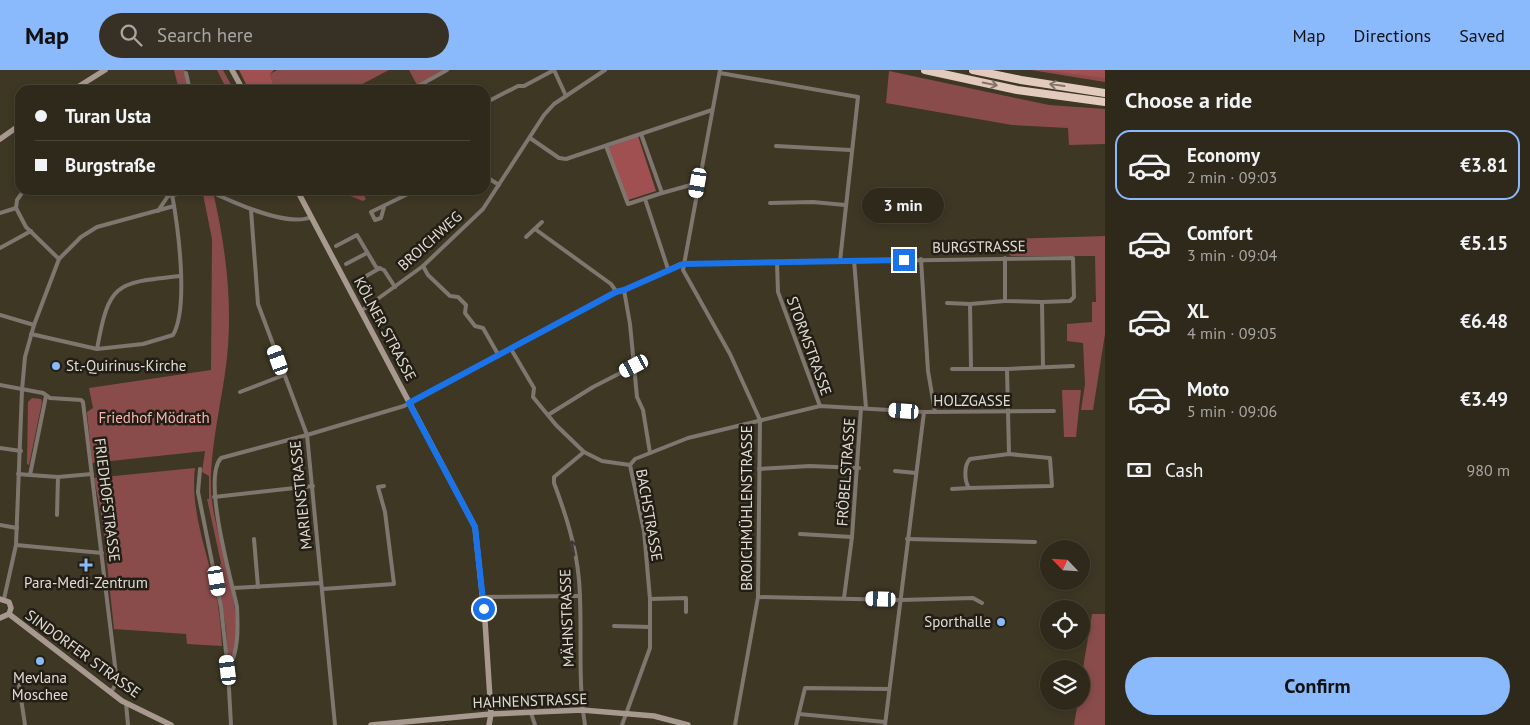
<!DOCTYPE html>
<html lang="en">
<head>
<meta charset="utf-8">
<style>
  :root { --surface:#2e291b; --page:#363124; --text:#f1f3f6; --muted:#a7a6a3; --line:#49453a; --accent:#8abafc }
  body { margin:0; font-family:"PT Sans",sans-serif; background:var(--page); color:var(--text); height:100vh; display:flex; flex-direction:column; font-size:19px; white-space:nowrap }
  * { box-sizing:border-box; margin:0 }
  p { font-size:16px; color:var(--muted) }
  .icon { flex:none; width:28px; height:28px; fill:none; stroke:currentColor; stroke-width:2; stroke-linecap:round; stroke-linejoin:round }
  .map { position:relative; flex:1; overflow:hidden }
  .sheet { display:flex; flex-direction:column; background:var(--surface); width:425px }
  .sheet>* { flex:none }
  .banner { position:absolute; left:15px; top:15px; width:475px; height:110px; border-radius:15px; box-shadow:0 2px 8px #0003,0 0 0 1px var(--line); display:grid; align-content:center; height:110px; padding:0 20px; background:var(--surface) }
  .needle { width:32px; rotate:295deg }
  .fabs { position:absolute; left:1040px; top:470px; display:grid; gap:10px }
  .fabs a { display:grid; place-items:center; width:50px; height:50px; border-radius:50%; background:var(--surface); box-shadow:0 2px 8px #0003,0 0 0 1px var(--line); font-size:25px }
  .end { position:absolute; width:22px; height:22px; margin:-11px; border:6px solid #1a73e8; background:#fff; box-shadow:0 0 0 2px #fff }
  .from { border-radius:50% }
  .bubble { position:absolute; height:35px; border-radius:18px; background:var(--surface); box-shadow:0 2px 8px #0003,0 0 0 1px var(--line); font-size:16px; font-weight:700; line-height:35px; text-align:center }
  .car { position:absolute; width:15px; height:30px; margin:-15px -8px; border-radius:6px; box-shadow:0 0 4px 1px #0007; background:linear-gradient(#fff 24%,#345 0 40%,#fff 0 76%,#345 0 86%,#fff 0) }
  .banner b { display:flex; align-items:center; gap:18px; height:48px; font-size:19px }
  .banner b+b { border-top:1px solid var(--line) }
  .banner i { width:12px; height:12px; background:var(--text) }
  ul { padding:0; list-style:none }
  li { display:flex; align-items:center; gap:15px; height:70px; margin:0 10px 8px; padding:0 10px; border:2px solid transparent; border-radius:15px }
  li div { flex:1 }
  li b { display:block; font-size:19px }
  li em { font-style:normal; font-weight:700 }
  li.active { border-color:var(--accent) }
  li>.icon { width:45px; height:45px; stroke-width:1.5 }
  h2 { padding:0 20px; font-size:22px; line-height:60px }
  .pay { display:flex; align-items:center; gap:12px; height:55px; padding:0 20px; font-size:19px }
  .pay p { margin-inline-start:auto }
  .cta { display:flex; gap:10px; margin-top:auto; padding:10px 20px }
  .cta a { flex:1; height:58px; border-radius:30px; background:var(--accent); color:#111; font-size:20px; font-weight:700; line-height:58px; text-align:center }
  header { display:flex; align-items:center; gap:30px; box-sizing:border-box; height:70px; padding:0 25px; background:var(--accent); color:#111 }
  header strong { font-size:24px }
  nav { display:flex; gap:28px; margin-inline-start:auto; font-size:18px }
  .search { width:350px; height:45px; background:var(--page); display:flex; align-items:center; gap:12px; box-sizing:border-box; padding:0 18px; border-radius:28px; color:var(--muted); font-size:19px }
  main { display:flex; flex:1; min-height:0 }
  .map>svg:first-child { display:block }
  .green { fill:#894c4b }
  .forest { fill:#a05050 }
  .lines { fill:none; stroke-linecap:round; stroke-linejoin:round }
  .street { stroke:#7f7670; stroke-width:4 }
  .secondary { stroke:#a7998f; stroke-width:5.5 }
  .highway { stroke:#e2cbbd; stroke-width:8 }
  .oneway { stroke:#82746a }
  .oneway2 { stroke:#3e3831 }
  .route { stroke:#1a73e8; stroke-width:6 }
  .poi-dot { fill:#8abafc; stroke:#221e16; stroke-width:2 }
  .labels { text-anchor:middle; stroke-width:5; stroke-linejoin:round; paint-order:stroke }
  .street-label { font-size:15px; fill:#e1dcd1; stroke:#221e16 }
  .poi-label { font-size:15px; fill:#e1dcd1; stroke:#221e16 }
  .park-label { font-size:15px; fill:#fab4b1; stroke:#221e16 }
</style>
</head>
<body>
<header>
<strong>Map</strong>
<div class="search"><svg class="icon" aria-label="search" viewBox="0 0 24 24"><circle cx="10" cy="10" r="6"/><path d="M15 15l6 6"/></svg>Search here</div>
<nav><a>Map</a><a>Directions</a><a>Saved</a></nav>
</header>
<main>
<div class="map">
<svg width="1105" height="655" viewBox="0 0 1105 655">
  <rect width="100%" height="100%" fill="#3e3724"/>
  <g class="green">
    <polygon points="174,0 185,0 189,20 179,20"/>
    <polygon points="217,0 223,0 234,20 227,20"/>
    <polygon points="277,0 389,0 351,20 275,20 270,4"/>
    <polygon points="409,0 446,0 417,15"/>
    <polygon points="1031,0 1105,0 1105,12"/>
    <polygon points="889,1 1049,35 1105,39 1105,74 1069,75 1068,58 1012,55 886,33"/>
    <polygon points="347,120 361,120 366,129 363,131 348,125"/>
    <path d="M203 124 214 126C227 184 234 244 225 303 220 339 207 395 212 431 217 473 249 551 231 590L228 587 226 559 217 503 221 493 207 429H209V406L202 402 205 381 92 393 87 342 93 338 89 318 211 300 212 169Z"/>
    <polygon points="1105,166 1105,264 1093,340 1081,340 1085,314 1083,273 1067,271 1067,254 1092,252 1092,232 1096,232 1095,186 1011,186 1009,184 1009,169"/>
    <polygon points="1062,320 1081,320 1076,367 1064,367"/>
    <polygon points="32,328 41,329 42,332 29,395 27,394 28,332"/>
    <path d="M195 398C190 438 206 479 215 519 219 537 221 557 222 576L187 574 186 564 114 559 103 455 94 408Z"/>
    <polygon points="1092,544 1105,544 1105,655 1074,655 1078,631 1081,631 1081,610"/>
  </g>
  <g class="forest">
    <polygon points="239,0 274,0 270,4 275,20 249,20"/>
    <polygon points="1043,0 1105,0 1105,8"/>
    <polygon points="638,66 656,121 625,131 606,78"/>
  </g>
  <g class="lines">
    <g class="street">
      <polyline points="554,0 566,26"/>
      <polyline points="720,0 683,200 730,284 760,350 758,527 735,655"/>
      <polyline points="186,3 190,20"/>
      <polyline points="720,3 858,27 840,191"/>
      <polyline points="422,14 447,0"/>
      <polyline points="410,20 422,14 425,20"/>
      <polyline points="485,33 518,16 524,16 554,0"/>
      <polyline points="530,68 559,88 566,89 712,40"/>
      <polyline points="606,76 628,134 662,123 641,64"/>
      <polyline points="776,76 850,80"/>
      <polyline points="485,106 499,115"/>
      <path d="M207 120C230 131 287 158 311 147"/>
      <polyline points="662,123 698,113"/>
      <polyline points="645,129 668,199"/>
      <polyline points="770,133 813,132 845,135"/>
      <polyline points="384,137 381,148 375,150 371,142 416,120"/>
      <polyline points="16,138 17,130 24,120"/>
      <polyline points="251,140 258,234 307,365 335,655"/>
      <polyline points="158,141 168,126 196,120"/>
      <polyline points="0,143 16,138"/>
      <polyline points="535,159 611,214 616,221"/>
      <polyline points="526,167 542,152"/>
      <polyline points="336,176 357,165 376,197 384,200 395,217"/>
      <polyline points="0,178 31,161"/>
      <polyline points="1005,188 1005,231 1042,232"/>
      <polyline points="59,189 81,167 97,157 174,136"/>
      <polyline points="921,189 928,301 935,342"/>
      <polyline points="854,190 866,338"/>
      <polyline points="777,193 778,222 820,336"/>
      <polyline points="346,194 367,183"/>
      <polyline points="423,196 428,205 450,226 458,227 466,235 465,243 475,256 483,258 499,286"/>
      <polyline points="356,212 380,198"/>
      <polyline points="624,220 630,254 637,327 643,340 650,383"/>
      <polyline points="947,233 970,234 1005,231"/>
      <polyline points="970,234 971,298"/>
      <polyline points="361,241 423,196 483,139 544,45 554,34 605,0"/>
      <polyline points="0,245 34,255"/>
      <path d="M31 264 97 279 143 274 173 265C189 237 178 157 172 124"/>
      <path d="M97 279C109 212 116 213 180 206"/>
      <polyline points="511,279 534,318 533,327 556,355 584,382 602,391 630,395 644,461 650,529 650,578 622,655"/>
      <polyline points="952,299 1007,299"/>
      <polyline points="0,315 43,323 50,328 81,330 83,332 116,604 116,614 111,622"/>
      <polyline points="240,322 284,305"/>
      <polyline points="548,345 593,317 634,296"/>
      <polyline points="0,378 21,381"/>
      <path d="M584 382 554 407V413C566 445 576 476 579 510 583 558 577 607 585 655"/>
      <path d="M1009 384 1050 388 1052 416 969 418C964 410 964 395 970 389L1009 384 1007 299 1073 296"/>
      <polyline points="630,395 635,389 688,368 820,336 924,342 1054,341"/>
      <polyline points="200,399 198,422 221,537 228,600 231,655"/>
      <polyline points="759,399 810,396 859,398"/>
      <polyline points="895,401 916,403"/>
      <polyline points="18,404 30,405 46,326"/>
      <polyline points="30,405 58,407 92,404"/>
      <polyline points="952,419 969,418"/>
      <polyline points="214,427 313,416"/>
      <polyline points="57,445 58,407"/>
      <polyline points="0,455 17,458"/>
      <polyline points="800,464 852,467"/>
      <polyline points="254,469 258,517"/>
      <polyline points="907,469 1035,472"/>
      <polyline points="16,475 102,483"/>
      <polyline points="233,518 321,513"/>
      <polyline points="322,519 394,514 385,442 378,417 384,416"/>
      <polyline points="483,527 580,526"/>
      <polyline points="758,527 900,530 973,528 982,533"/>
      <polyline points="844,528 852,467 861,338"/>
      <polyline points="4,529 16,475 22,320 25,287 34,255 59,189 26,157 16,138"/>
      <polyline points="650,529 686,528 686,542"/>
      <polyline points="614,556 650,557"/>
      <path d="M228 600C239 581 238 558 237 537 231 508 202 408 221 388L307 365 404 336 616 221 624 220 680 194 1073 188 1074 227 1070 231 1042 232 1043 297"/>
      <polyline points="19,615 25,655"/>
      <polyline points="126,633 128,655"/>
      <polyline points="531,643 535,655"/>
      <polyline points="799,644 885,652"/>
      <polyline points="796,655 805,618 889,619"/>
      <polyline points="885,655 924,342"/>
    </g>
    <g class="secondary">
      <polyline points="232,0 243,20"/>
      <polyline points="73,20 105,0"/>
      <polyline points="0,69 20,55"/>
      <polyline points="297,120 475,457 485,551 491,644 489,655"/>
      <polyline points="0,529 9,532 11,538 9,544 0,548"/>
      <polyline points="9,544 122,631 171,655"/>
      <polyline points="371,655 491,644 582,640 654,646 688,655"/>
    </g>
    <g class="highway">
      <polyline points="925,0 1017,20 1105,32"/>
      <polyline points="973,0 1021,10 1105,23"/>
    </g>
  </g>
  <defs><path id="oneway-shaft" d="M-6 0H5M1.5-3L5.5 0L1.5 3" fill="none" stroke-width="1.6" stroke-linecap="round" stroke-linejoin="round" transform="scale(1.25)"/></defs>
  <g class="oneway">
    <use href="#oneway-shaft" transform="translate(990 14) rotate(12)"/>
    <use href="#oneway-shaft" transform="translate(1057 15) rotate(-172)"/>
  </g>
  <use class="oneway2" href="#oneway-shaft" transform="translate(573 478) rotate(-100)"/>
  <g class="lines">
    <polyline class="route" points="484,539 475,457 409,333 616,222 624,220 683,194 904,190"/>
  </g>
  <g class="poi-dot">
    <circle cx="56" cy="296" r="5"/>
    <path d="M83.5 487.5h5v5h5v5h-5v5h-5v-5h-5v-5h5z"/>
    <circle cx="1001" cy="552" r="5"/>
    <circle cx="40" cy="591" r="5"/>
  </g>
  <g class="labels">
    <g class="street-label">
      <text transform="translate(430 171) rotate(-42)" y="5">BROICHWEG</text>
      <text transform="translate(979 177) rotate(-1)" y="5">BURGSTRASSE</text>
      <text transform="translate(385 259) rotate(62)" y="5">KÖLNER STRASSE</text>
      <text transform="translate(809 276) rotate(70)" y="5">STORMSTRASSE</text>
      <text x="972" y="336">HOLZGASSE</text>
      <text transform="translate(846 402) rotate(-86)" y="5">FRÖBELSTRASSE</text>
      <text transform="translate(301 425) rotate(-96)" y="5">MARIENSTRASSE</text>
      <text transform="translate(107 430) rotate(83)" y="5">FRIEDHOFSTRASSE</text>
      <text transform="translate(747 438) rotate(-90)" y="5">BROICHMÜHLENSTRASSE</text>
      <text transform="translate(649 445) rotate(80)" y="5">BACHSTRASSE</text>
      <text transform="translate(567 548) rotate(-92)" y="5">MÄHNSTRASSE</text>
      <text transform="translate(83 584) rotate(36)" y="5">SINDORFER STRASSE</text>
      <text transform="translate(530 631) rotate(-2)" y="5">HAHNENSTRASSE</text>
    </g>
    <g class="poi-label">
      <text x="66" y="301" text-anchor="start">St.-Quirinus-Kirche</text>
      <text x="86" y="518">Para-Medi-Zentrum</text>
      <text x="991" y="557" text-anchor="end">Sporthalle</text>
      <text x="40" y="613">Mevlana<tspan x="40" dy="17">Moschee</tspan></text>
    </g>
    <g class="park-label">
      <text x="154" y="353">Friedhof Mödrath</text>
    </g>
  </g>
</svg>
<div class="fabs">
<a><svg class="needle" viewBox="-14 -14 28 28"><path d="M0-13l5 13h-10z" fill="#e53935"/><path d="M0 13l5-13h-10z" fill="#a7a6a3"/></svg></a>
<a><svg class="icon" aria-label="locate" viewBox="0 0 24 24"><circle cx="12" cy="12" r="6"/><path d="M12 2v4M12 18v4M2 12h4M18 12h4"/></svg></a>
<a><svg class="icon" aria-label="layers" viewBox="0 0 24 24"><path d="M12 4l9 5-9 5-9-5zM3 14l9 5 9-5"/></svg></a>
</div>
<i class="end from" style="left:484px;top:539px"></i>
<i class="end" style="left:904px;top:190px"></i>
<div class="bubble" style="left:862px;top:118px;width:82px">3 min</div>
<i class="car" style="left:698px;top:113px;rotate:190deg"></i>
<i class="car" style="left:278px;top:290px;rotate:340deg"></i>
<i class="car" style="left:634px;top:296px;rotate:243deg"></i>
<i class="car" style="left:904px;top:341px;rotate:274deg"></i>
<i class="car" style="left:217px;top:511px;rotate:170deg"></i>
<i class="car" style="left:881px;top:529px;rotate:272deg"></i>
<i class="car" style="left:228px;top:600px;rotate:353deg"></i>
<div class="banner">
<b><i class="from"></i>Turan Usta</b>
<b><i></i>Burgstraße</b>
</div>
</div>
<section class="sheet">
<h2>Choose a ride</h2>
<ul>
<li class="active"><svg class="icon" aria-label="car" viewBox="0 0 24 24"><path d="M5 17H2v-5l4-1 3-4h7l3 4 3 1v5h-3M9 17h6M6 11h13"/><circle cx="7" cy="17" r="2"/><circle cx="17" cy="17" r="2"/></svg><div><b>Economy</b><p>2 min · 09:03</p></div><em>€3.81</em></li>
<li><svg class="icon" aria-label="car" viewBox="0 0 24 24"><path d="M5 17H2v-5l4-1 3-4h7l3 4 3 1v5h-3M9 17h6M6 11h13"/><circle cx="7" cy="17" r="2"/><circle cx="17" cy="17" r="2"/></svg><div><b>Comfort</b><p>3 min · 09:04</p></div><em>€5.15</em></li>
<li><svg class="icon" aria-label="car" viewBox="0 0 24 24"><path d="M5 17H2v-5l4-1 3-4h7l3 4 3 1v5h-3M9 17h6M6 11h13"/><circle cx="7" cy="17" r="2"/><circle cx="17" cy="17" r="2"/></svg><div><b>XL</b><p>4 min · 09:05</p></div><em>€6.48</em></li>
<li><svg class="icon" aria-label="car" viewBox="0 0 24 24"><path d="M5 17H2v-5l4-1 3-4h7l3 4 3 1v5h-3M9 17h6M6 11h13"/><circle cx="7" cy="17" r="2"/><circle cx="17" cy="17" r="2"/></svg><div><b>Moto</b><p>5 min · 09:06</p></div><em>€3.49</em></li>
</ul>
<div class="pay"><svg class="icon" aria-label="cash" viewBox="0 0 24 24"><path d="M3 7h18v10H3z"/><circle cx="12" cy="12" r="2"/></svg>Cash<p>980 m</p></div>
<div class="cta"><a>Confirm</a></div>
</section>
</main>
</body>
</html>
